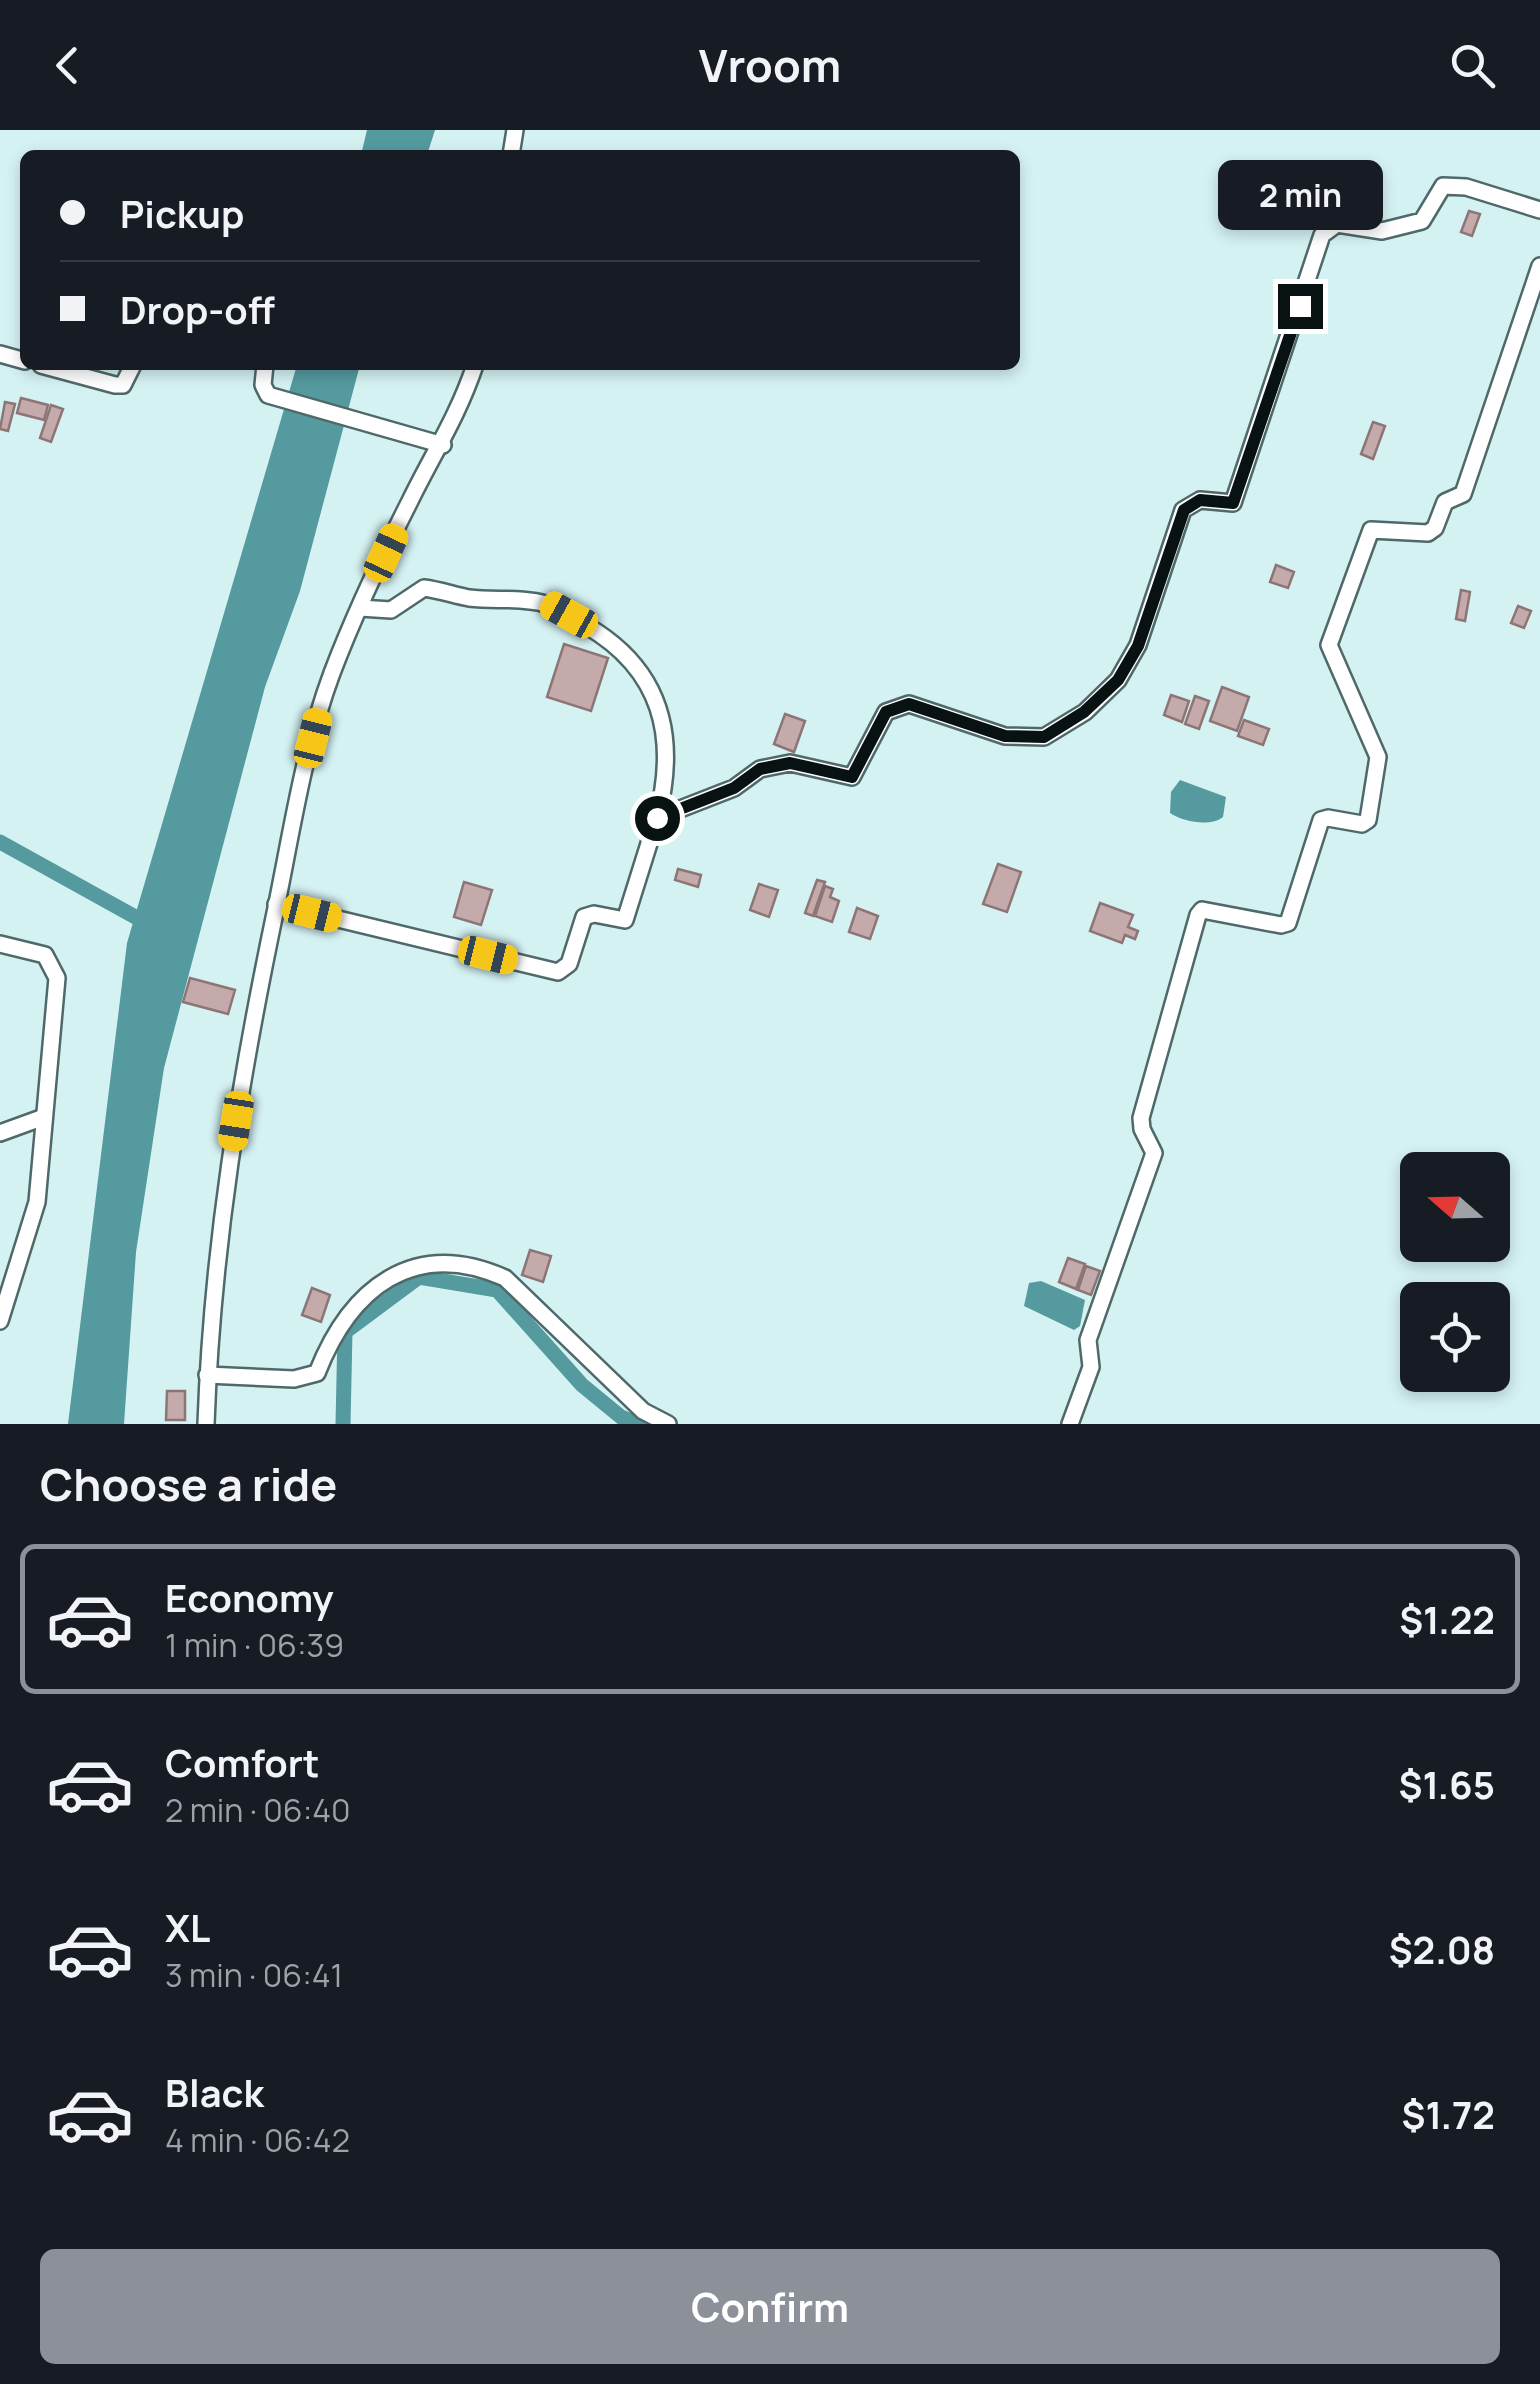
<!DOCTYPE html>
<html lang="en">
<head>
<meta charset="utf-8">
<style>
  :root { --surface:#171b24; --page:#242831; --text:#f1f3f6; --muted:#9ea1a6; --line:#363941; --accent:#8c9099 }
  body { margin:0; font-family:Manrope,sans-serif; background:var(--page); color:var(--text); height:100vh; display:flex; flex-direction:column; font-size:38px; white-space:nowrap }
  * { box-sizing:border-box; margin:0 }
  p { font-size:32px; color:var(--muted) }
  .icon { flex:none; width:55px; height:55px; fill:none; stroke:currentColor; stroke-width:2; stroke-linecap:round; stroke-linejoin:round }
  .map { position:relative; height:1294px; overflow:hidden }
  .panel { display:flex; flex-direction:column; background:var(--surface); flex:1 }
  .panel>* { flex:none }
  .guide { position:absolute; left:20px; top:20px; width:1000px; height:220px; border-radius:15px; box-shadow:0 5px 15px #0003; display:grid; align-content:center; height:220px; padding:0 40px; background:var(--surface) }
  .needle { width:65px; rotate:290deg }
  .fabs { position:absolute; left:1400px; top:1022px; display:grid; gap:20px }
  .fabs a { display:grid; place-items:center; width:110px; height:110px; border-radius:15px; background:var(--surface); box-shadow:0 5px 15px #0003; font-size:50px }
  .end { position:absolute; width:45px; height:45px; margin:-22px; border:12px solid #081213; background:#fff; box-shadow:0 0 0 5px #fff }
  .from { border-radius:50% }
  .bubble { position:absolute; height:70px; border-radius:15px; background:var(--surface); box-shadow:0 5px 15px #0003; font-size:32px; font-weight:700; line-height:70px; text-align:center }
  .car { position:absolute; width:30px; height:60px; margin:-30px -15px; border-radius:12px; box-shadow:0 0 8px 2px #0007; background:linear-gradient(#f5c518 24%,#345 0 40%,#f5c518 0 76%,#345 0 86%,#f5c518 0) }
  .guide b { display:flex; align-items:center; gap:35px; height:95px; font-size:38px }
  .guide b+b { border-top:2px solid var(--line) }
  .guide i { width:25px; height:25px; background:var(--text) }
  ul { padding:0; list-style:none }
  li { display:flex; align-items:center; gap:30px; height:150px; margin:0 20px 15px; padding:0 20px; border:5px solid transparent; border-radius:15px }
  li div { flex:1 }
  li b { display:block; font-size:38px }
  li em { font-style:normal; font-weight:700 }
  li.on { border-color:var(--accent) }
  li>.icon { width:90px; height:90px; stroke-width:1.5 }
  h2 { padding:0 40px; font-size:45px; line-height:120px }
  .primary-button { display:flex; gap:20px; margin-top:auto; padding:20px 40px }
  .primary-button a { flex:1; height:115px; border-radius:15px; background:var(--accent); color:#fff; font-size:40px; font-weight:700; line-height:115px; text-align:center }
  header { display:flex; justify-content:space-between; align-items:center; height:130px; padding:0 40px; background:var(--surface); font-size:45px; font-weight:700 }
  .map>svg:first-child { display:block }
  .water { fill:#549a9f }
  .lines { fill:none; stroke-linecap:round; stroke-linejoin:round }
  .canal { stroke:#549a9f; stroke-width:15 }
  .building { fill:#c4aaab; stroke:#8d7576; stroke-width:2.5 }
  .minor-casing { stroke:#4f696a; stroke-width:20 }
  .minor { stroke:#fff; stroke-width:15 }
  .route { stroke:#081213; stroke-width:12 }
</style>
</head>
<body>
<header><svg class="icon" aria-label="back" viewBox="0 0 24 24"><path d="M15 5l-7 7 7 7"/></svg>Vroom<svg class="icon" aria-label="search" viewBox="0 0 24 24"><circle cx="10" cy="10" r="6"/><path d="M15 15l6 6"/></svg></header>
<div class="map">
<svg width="1540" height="1294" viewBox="0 0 1540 1294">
  <rect width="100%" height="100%" fill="#d5f2f3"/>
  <g class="water">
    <polygon points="367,0 435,0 427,25 361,25"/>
    <polygon points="297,235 360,235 300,461 265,557 164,938 136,1122 124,1294 68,1294 127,813"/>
    <path d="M1180 650 1226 667 1223 687C1211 697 1183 692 1170 683L1171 662Z"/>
    <polygon points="1041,1151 1085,1170 1080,1196 1074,1200 1024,1176 1029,1153"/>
  </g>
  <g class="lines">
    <g class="canal">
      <polyline points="0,712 148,794"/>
      <polyline points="343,1294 345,1202 419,1147 497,1160 582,1255 621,1287 638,1294"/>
    </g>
  </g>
  <g class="building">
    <polygon points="1469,81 1480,84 1472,106 1461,102"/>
    <polygon points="21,268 48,275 44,290 17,283"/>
    <polygon points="5,272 15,274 8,301 0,299"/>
    <polygon points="51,275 63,279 51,312 40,308"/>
    <polygon points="1373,292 1385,296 1373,329 1361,324"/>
    <polygon points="1276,435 1294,442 1288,458 1270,452"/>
    <polygon points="1461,460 1470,462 1465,491 1456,489"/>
    <polygon points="1518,476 1531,481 1524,498 1511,493"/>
    <polygon points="564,514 608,528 591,581 547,567"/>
    <polygon points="1222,557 1249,567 1237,601 1210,591"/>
    <polygon points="1171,565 1189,571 1182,592 1164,585"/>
    <polygon points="1195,566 1209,571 1199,599 1185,594"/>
    <polygon points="785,584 805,591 794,622 774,614"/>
    <polygon points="1244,590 1269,599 1263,615 1238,606"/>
    <polygon points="998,734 1021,742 1007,782 983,774"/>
    <polygon points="678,739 701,745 698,757 675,750"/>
    <polygon points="817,750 825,752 813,786 805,783"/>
    <polygon points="464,752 492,760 481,795 454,787"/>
    <polygon points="759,754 778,760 769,787 750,780"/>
    <polygon points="825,756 833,759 830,767 839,771 832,792 815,786"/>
    <polygon points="1100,773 1133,785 1128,797 1138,801 1135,809 1125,805 1122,813 1090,801"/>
    <polygon points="857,778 878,786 870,809 849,802"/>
    <polygon points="190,848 235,860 228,884 183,872"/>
    <polygon points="530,1120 551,1126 543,1152 522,1145"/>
    <polygon points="1068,1128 1085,1134 1076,1159 1059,1152"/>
    <polygon points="1086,1136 1100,1141 1091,1165 1078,1160"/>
    <polygon points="312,1158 330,1165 321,1192 302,1185"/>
    <polygon points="167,1261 185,1261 185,1290 166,1290"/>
  </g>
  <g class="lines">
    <defs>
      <g id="minor">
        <polyline points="511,25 515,0"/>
        <polyline points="0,224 25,231"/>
        <polyline points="41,235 115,255 123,255 133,235"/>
        <polyline points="265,235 263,255 268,265 443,315"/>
        <path d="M360 478 391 480 424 458C439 460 454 465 469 468 495 471 522 467 546 474 561 478 574 488 587 496 662 540 678 607 657 688L734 658 760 639 790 633 852 647 886 582 909 574 1005 606 1044 607 1085 582 1118 550 1138 515 1183 380 1200 370 1233 373 1322 105 1337 94 1382 101 1422 91 1443 56 1466 57 1540 80"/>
        <polyline points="276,774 558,842 569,834 584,787 594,784 625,790 657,688"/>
        <polyline points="0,814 45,825 57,848 37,1072 0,1191"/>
        <polyline points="0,1003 44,987"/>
        <path d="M207 1245 294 1249 317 1243C350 1159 413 1107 505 1148L643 1281 668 1294"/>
        <path d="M206 1294C212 1118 240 950 276 778 292 700 304 618 332 543 354 485 382 426 410 371 433 324 458 286 475 235"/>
        <polyline points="1070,1294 1091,1237 1088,1210 1154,1023 1142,999 1141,988 1198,785 1202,780 1281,795 1288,793 1321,690 1328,688 1362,694 1368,690 1378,627 1329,515 1371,400 1428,403 1435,398 1445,372 1463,364 1540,136"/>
      </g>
    </defs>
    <use href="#minor" class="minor-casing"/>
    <use href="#minor" class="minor"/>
  </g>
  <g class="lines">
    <polyline class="route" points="657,688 734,658 760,639 790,633 852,647 886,582 909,574 1005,606 1044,607 1084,582 1118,550 1138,516 1184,380 1200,370 1233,373 1300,176"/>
  </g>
</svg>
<div class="fabs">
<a><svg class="needle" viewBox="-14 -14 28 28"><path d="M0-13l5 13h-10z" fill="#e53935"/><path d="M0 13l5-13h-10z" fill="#9ea1a6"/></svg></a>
<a><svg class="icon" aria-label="locate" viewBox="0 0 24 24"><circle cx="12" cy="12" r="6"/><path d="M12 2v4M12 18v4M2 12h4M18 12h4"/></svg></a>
</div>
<i class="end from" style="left:657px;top:688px"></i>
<i class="end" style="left:1300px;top:176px"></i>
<div class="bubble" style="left:1218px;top:30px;width:165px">2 min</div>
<i class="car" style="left:386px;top:423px;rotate:25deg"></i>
<i class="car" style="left:569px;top:485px;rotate:299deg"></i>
<i class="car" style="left:313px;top:608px;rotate:14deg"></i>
<i class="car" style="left:312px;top:783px;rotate:104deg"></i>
<i class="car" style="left:488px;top:825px;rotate:104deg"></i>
<i class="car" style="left:236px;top:991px;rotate:189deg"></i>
<div class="guide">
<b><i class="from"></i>Pickup</b>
<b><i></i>Drop-off</b>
</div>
</div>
<section class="panel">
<h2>Choose a ride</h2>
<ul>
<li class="on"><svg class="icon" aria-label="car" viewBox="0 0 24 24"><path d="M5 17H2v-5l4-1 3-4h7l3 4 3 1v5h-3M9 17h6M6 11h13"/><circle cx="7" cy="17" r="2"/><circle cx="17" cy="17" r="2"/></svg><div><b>Economy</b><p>1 min · 06:39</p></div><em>$1.22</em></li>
<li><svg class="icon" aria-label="car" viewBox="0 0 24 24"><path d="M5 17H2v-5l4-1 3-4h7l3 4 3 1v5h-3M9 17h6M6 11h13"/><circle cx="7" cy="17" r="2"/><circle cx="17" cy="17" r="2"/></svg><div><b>Comfort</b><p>2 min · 06:40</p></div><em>$1.65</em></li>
<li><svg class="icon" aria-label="car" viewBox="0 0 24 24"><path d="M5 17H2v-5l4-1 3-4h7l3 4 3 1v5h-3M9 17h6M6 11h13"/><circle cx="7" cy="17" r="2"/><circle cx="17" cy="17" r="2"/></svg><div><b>XL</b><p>3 min · 06:41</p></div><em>$2.08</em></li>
<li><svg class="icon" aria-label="car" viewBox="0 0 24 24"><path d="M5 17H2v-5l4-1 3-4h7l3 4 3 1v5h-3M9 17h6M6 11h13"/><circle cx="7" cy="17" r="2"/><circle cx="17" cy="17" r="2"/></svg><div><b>Black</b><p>4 min · 06:42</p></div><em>$1.72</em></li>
</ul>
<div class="primary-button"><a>Confirm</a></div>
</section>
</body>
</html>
